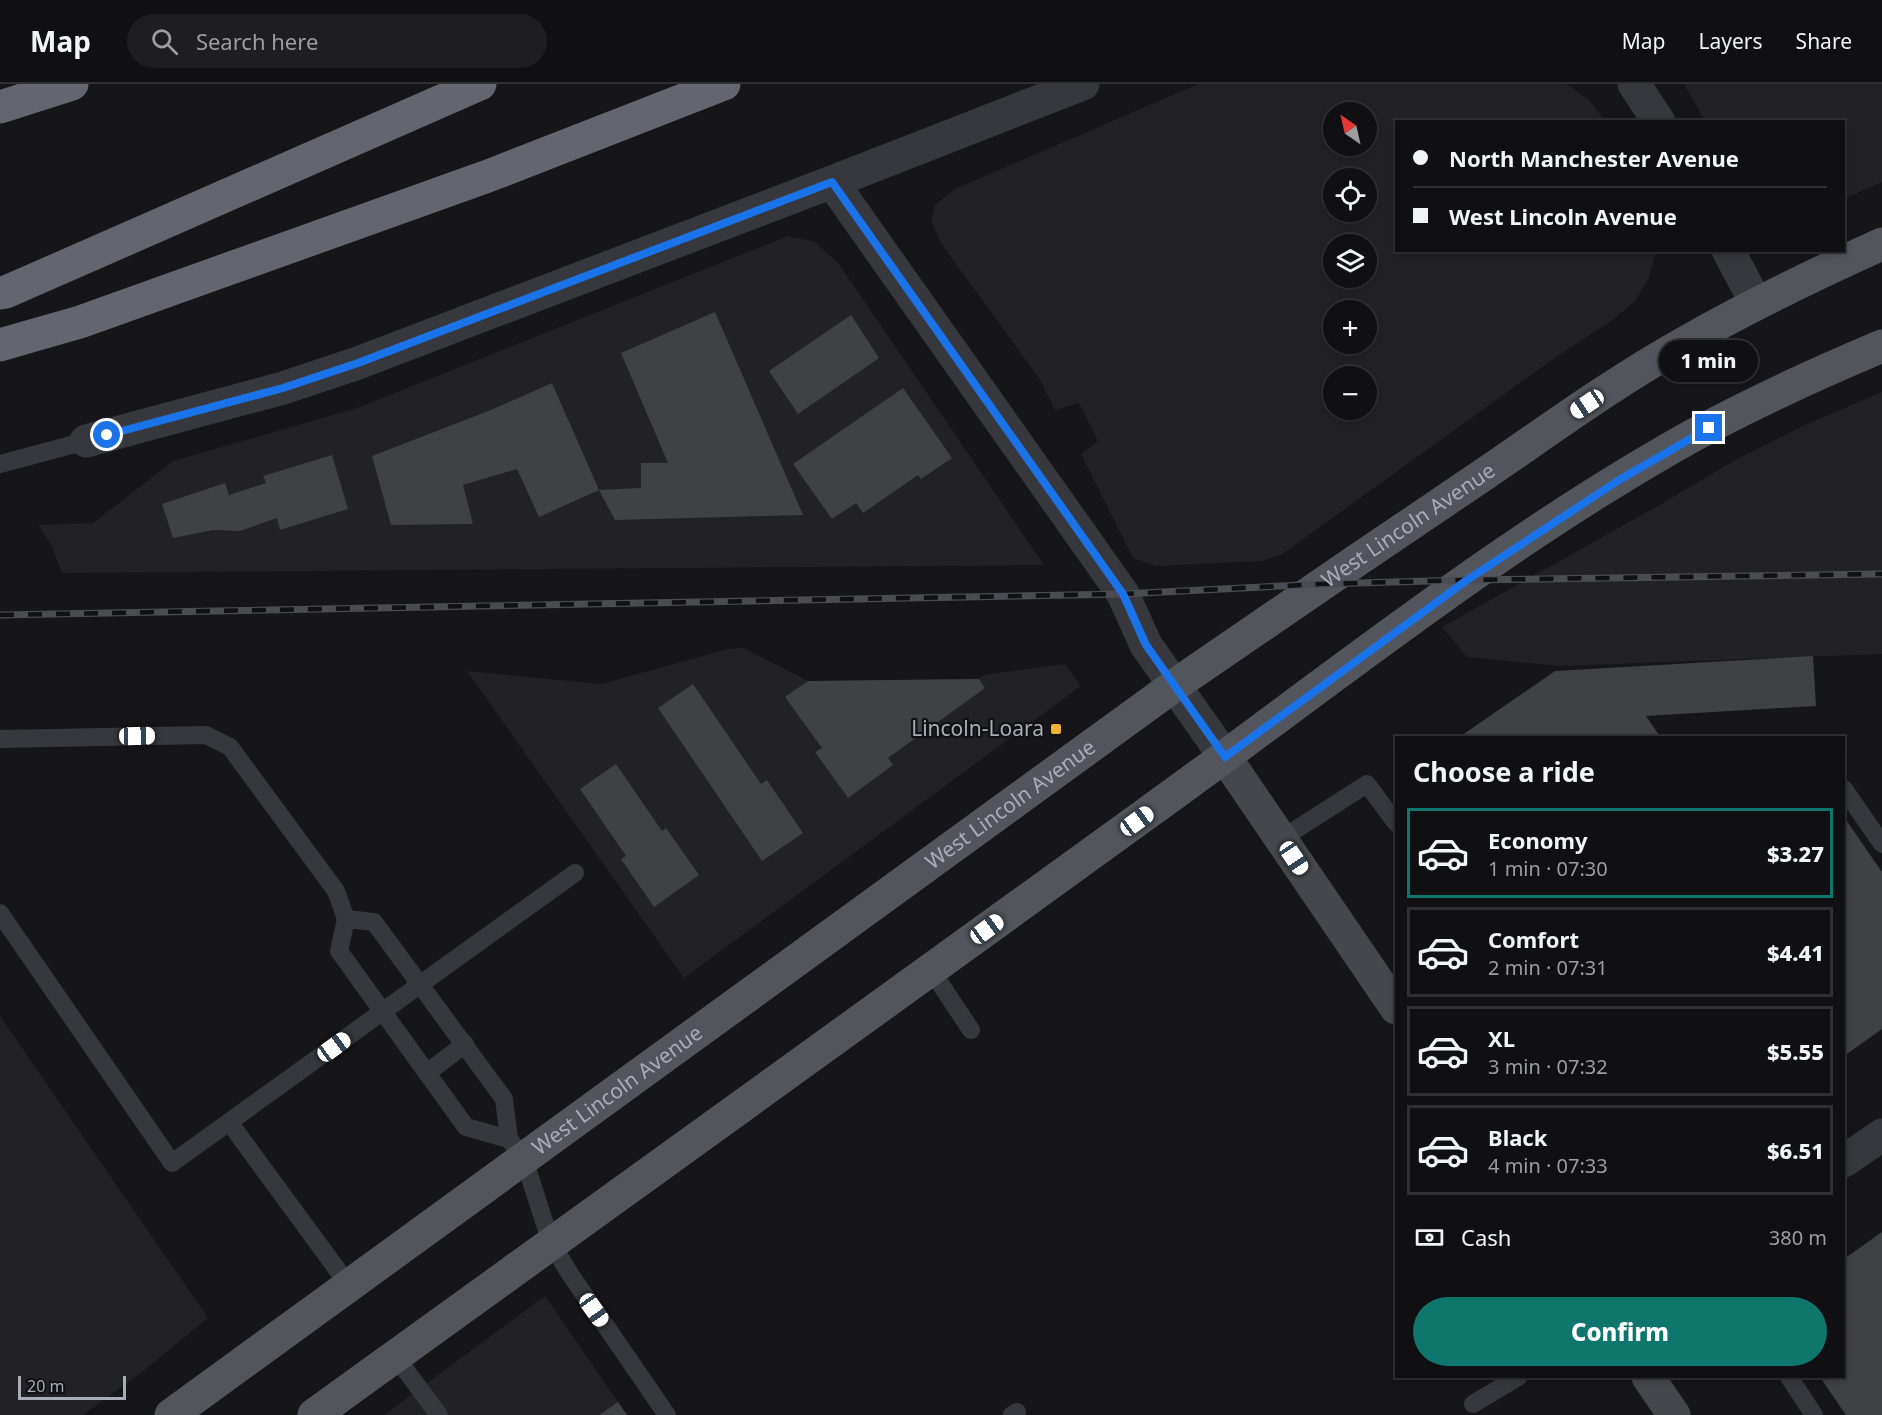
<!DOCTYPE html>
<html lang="en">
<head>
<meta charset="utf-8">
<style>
  :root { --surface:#101012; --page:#1e1e20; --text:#f1f3f6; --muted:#9c9d9f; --line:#303032; --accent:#0f766e }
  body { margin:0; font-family:"Noto Sans",sans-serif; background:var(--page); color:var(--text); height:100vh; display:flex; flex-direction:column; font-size:22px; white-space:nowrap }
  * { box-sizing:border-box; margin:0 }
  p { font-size:20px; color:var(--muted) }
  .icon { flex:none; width:33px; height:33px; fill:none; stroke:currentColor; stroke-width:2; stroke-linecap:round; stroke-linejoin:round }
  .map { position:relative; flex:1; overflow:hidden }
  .drawer { position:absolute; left:1395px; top:652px; width:450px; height:642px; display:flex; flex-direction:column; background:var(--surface); border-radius:0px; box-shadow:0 3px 9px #0003,0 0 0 2px var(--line) }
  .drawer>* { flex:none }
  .banner { position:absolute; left:1395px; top:36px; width:450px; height:132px; border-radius:0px; box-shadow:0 3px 9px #0003,0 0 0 2px var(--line); display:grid; align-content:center; height:132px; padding:0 18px; background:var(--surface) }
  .needle { width:39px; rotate:326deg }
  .fabs { position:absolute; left:1323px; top:18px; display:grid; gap:12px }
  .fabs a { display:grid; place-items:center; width:54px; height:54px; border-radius:50%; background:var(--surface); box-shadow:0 3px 9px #0003,0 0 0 2px var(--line); font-size:30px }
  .scale { position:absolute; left:18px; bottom:15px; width:108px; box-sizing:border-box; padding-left:6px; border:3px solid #a8adb8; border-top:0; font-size:16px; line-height:21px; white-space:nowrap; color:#a8adb8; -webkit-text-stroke:4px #111113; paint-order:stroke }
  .end { position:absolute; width:27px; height:27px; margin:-14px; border:8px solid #1a73e8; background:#fff; box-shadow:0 0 0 3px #fff }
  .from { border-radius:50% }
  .bubble { position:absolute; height:42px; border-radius:21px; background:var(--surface); box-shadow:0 3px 9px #0003,0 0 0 2px var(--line); font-size:20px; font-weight:800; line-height:42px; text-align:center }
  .car { position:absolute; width:18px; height:36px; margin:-18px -9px; border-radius:8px; box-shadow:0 0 4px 2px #0007; background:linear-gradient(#fff 24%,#345 0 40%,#fff 0 76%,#345 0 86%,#fff 0) }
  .banner b { display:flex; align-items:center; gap:21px; height:57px; font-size:22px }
  .banner b+b { border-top:2px solid var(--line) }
  .banner i { width:15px; height:15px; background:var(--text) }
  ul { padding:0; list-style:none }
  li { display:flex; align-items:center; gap:18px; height:90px; margin:0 12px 9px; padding:0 6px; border:3px solid var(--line); border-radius:0px }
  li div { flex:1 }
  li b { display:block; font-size:22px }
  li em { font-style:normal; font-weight:800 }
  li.current { border-color:var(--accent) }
  li>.icon { width:54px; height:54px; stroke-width:1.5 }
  h2 { padding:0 18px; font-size:27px; line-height:72px }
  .pay { display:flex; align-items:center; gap:15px; height:66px; padding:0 18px; font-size:22px }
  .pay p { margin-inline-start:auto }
  .action { display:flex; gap:12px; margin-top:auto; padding:12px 18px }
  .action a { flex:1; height:69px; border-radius:36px; background:var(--accent); color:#fff; font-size:24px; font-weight:800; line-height:69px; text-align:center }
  header { display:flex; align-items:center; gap:36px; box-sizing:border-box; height:84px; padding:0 30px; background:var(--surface); border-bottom:2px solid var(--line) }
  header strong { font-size:28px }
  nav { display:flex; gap:33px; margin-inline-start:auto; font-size:21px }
  .search { width:420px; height:54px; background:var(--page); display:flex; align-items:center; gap:15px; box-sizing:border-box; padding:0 21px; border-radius:33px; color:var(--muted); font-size:22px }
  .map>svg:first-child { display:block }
  .built { fill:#222225; fill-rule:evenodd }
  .building { fill:#404145 }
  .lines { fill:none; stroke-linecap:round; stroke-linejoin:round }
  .lane { stroke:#37383d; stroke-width:18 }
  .street { stroke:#37383d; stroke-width:33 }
  .secondary { stroke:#45474d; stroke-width:33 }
  .primary { stroke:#53555c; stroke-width:33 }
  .highway { stroke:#63666e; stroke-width:33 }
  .rail-casing { stroke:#4a4c52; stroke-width:7 }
  .rail { stroke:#111113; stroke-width:4.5; stroke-dasharray:14; stroke-linecap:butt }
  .route { stroke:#1a73e8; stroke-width:8 }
  .poi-dot { fill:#f2b134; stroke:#111113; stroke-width:2 }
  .labels { text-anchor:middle; stroke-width:4.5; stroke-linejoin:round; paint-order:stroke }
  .street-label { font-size:21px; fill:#a8adb8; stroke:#111113 }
  .poi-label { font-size:21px; fill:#a8adb8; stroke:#111113; text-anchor:end }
</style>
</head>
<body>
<header>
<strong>Map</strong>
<div class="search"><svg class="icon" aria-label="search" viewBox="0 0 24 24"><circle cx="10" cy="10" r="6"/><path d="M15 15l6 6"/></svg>Search here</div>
<nav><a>Map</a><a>Layers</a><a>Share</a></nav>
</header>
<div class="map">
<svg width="1882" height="1331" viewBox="0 0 1882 1331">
  <rect width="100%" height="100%" fill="#161618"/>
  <g class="built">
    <path d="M1198 0H1567L1590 17 1605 37 1396 38V166L1656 167 1649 194 1635 217 1614 235 1556 273 1281 471 1262 477 1156 482 1133 474 1081 370 1098 357 1079 319 1055 326 1039 294 940 158 931 136 935 121 955 105ZM1366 28V62H1334V28ZM1366 94V128H1334V94ZM1366 160V194H1334V160ZM1366 226V260H1334V226ZM1366 292V326H1334V292Z"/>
    <polygon points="1684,0 1882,0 1882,98 1844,115 1844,38 1705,37"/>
    <polygon points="788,152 815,158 839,180 1044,481 62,489 51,461 38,441 93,439 173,377 357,324"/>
    <polygon points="1882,308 1882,570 1559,582 1467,573 1442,543 1656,423 1737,375 1805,341"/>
    <polygon points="744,564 808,597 978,595 983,591 1065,580 1081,602 684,894 467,587 601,600 728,565"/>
    <polygon points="0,932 208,1234 142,1288 83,1331 0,1331"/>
    <polygon points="545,1212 627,1331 384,1331"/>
  </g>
  <g class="building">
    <polygon points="715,228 803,431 615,436 599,406 641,404 641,379 668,379 621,269"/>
    <polygon points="851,231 879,274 798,330 769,287"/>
    <polygon points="552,299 599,406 539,433 517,385 463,401 473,440 391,441 372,372 491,326"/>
    <polygon points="903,304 952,374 921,395 918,391 863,429 856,419 832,435 793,380"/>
    <polygon points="332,371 348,425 280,446 277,434 240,447 213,446 173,454 162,420 225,399 229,411 266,399 263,392"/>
    <polygon points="1813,572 1816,622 1646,632 1661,654 1458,654 1555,587"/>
    <polygon points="979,595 985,604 888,674 893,681 848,714 815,668 822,664 785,613 808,597"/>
    <polygon points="693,600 761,700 767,696 803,749 762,777 658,624"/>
    <polygon points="616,680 662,747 666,744 699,791 654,823 621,775 626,772 580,705"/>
    <polygon points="1844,733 1882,788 1882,945 1844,972"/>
    <polygon points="1882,1148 1882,1331 1846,1331 1820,1293 1844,1293 1844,1175"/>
    <polygon points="618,1318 627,1331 599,1331"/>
  </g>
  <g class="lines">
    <g class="lane">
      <polyline points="0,380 86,357"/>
      <polyline points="0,655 206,651 230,663 336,807 346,835"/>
      <polyline points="1844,705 1882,760"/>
      <polyline points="1281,755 1367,700 1396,739"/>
      <polyline points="0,829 172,1079 575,789"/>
      <polyline points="931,886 971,946"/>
      <polyline points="427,989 465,960"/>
      <polyline points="229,1038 350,1203"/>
      <polyline points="509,1055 466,1043 339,867 346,835 374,838 504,1015 509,1055 524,1075 551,1159 570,1190 667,1331"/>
      <polyline points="395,1272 439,1331"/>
      <polyline points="1789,1293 1814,1331"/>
      <polyline points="1473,1320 1518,1293"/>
      <polyline points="1012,1331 1017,1328"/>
    </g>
    <g class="street">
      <polyline points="1634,0 1659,38"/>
      <polyline points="832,98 1123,510 1146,561 1225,673"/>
      <polyline points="1728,166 1756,219"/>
      <polyline points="86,357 283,304 358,279 832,98 1083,0"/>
      <polyline points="1844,1077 1882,1051"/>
    </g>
    <g class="secondary">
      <polyline points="1225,673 1396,924"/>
      <polyline points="1648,1293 1674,1331"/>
    </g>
    <g class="primary">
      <path id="s1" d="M171 1331 1175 601C1278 530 1382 459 1486 389 1549 346 1612 300 1679 262 1745 224 1813 191 1882 160"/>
      <path d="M314 1331C592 1128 872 929 1150 727 1328 599 1500 459 1692 352 1754 318 1818 289 1882 262"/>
    </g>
    <g class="highway">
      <polyline points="0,23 72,0"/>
      <polyline points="0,209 6,208 480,0"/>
      <polyline points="0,261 80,238 488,92 724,0"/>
    </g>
    <defs>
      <polyline id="rail" points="0,531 1123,510 1321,500 1467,496 1882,490"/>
    </defs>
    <use href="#rail" class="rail-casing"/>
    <use href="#rail" class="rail"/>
  </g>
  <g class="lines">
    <polyline class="route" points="107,351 283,304 358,279 832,98 1123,510 1146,561 1225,673 1467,496 1619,396 1709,344"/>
  </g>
  <rect class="poi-dot" x="1050" y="639" width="12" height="12" rx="3"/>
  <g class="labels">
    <g class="street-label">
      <text dy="7" stroke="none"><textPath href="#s1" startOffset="1524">West Lincoln Avenue</textPath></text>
      <text dy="7" stroke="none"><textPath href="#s1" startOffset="1038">West Lincoln Avenue</textPath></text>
      <text dy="7" stroke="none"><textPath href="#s1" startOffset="552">West Lincoln Avenue</textPath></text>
    </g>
    <g class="poi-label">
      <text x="1044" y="652">Lincoln-Loara</text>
    </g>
  </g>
</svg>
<div class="fabs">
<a><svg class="needle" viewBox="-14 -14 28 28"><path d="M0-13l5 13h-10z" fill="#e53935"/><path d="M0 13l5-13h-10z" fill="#9c9d9f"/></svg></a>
<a><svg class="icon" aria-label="locate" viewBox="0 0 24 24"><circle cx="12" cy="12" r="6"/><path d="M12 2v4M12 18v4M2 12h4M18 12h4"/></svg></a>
<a><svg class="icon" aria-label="layers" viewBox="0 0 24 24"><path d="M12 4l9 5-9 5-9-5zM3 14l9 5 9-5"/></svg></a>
<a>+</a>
<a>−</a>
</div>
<div class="scale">20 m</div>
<i class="end from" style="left:107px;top:351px"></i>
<i class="end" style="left:1709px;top:344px"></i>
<div class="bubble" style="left:1659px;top:256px;width:99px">1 min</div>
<i class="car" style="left:1587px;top:320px;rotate:236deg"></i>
<i class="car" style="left:137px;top:652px;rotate:89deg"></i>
<i class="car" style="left:1137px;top:737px;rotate:54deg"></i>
<i class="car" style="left:1294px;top:774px;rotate:146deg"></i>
<i class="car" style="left:987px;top:845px;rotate:54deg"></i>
<i class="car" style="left:334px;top:963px;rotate:54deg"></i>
<i class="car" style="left:594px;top:1226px;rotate:145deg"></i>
<div class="banner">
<b><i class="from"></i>North Manchester Avenue</b>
<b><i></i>West Lincoln Avenue</b>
</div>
<section class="drawer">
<h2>Choose a ride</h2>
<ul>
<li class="current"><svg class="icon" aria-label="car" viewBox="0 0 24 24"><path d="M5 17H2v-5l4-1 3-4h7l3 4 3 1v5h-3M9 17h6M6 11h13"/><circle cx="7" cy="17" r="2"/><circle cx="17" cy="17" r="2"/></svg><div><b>Economy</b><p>1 min · 07:30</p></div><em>$3.27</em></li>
<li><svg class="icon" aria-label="car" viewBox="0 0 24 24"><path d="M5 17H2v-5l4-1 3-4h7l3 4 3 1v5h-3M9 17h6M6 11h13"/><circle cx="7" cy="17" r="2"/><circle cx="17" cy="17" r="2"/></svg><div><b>Comfort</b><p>2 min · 07:31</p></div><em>$4.41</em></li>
<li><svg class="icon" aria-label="car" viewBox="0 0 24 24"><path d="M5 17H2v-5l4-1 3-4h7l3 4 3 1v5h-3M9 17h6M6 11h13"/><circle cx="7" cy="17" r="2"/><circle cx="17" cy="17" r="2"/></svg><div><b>XL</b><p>3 min · 07:32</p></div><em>$5.55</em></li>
<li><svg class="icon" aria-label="car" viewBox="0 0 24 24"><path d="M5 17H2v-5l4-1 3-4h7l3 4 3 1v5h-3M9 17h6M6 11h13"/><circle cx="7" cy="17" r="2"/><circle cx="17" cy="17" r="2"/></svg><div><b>Black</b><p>4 min · 07:33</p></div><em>$6.51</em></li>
</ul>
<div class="pay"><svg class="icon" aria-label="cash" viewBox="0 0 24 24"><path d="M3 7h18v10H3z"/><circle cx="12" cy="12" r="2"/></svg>Cash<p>380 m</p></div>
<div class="action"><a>Confirm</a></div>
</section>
</div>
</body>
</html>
